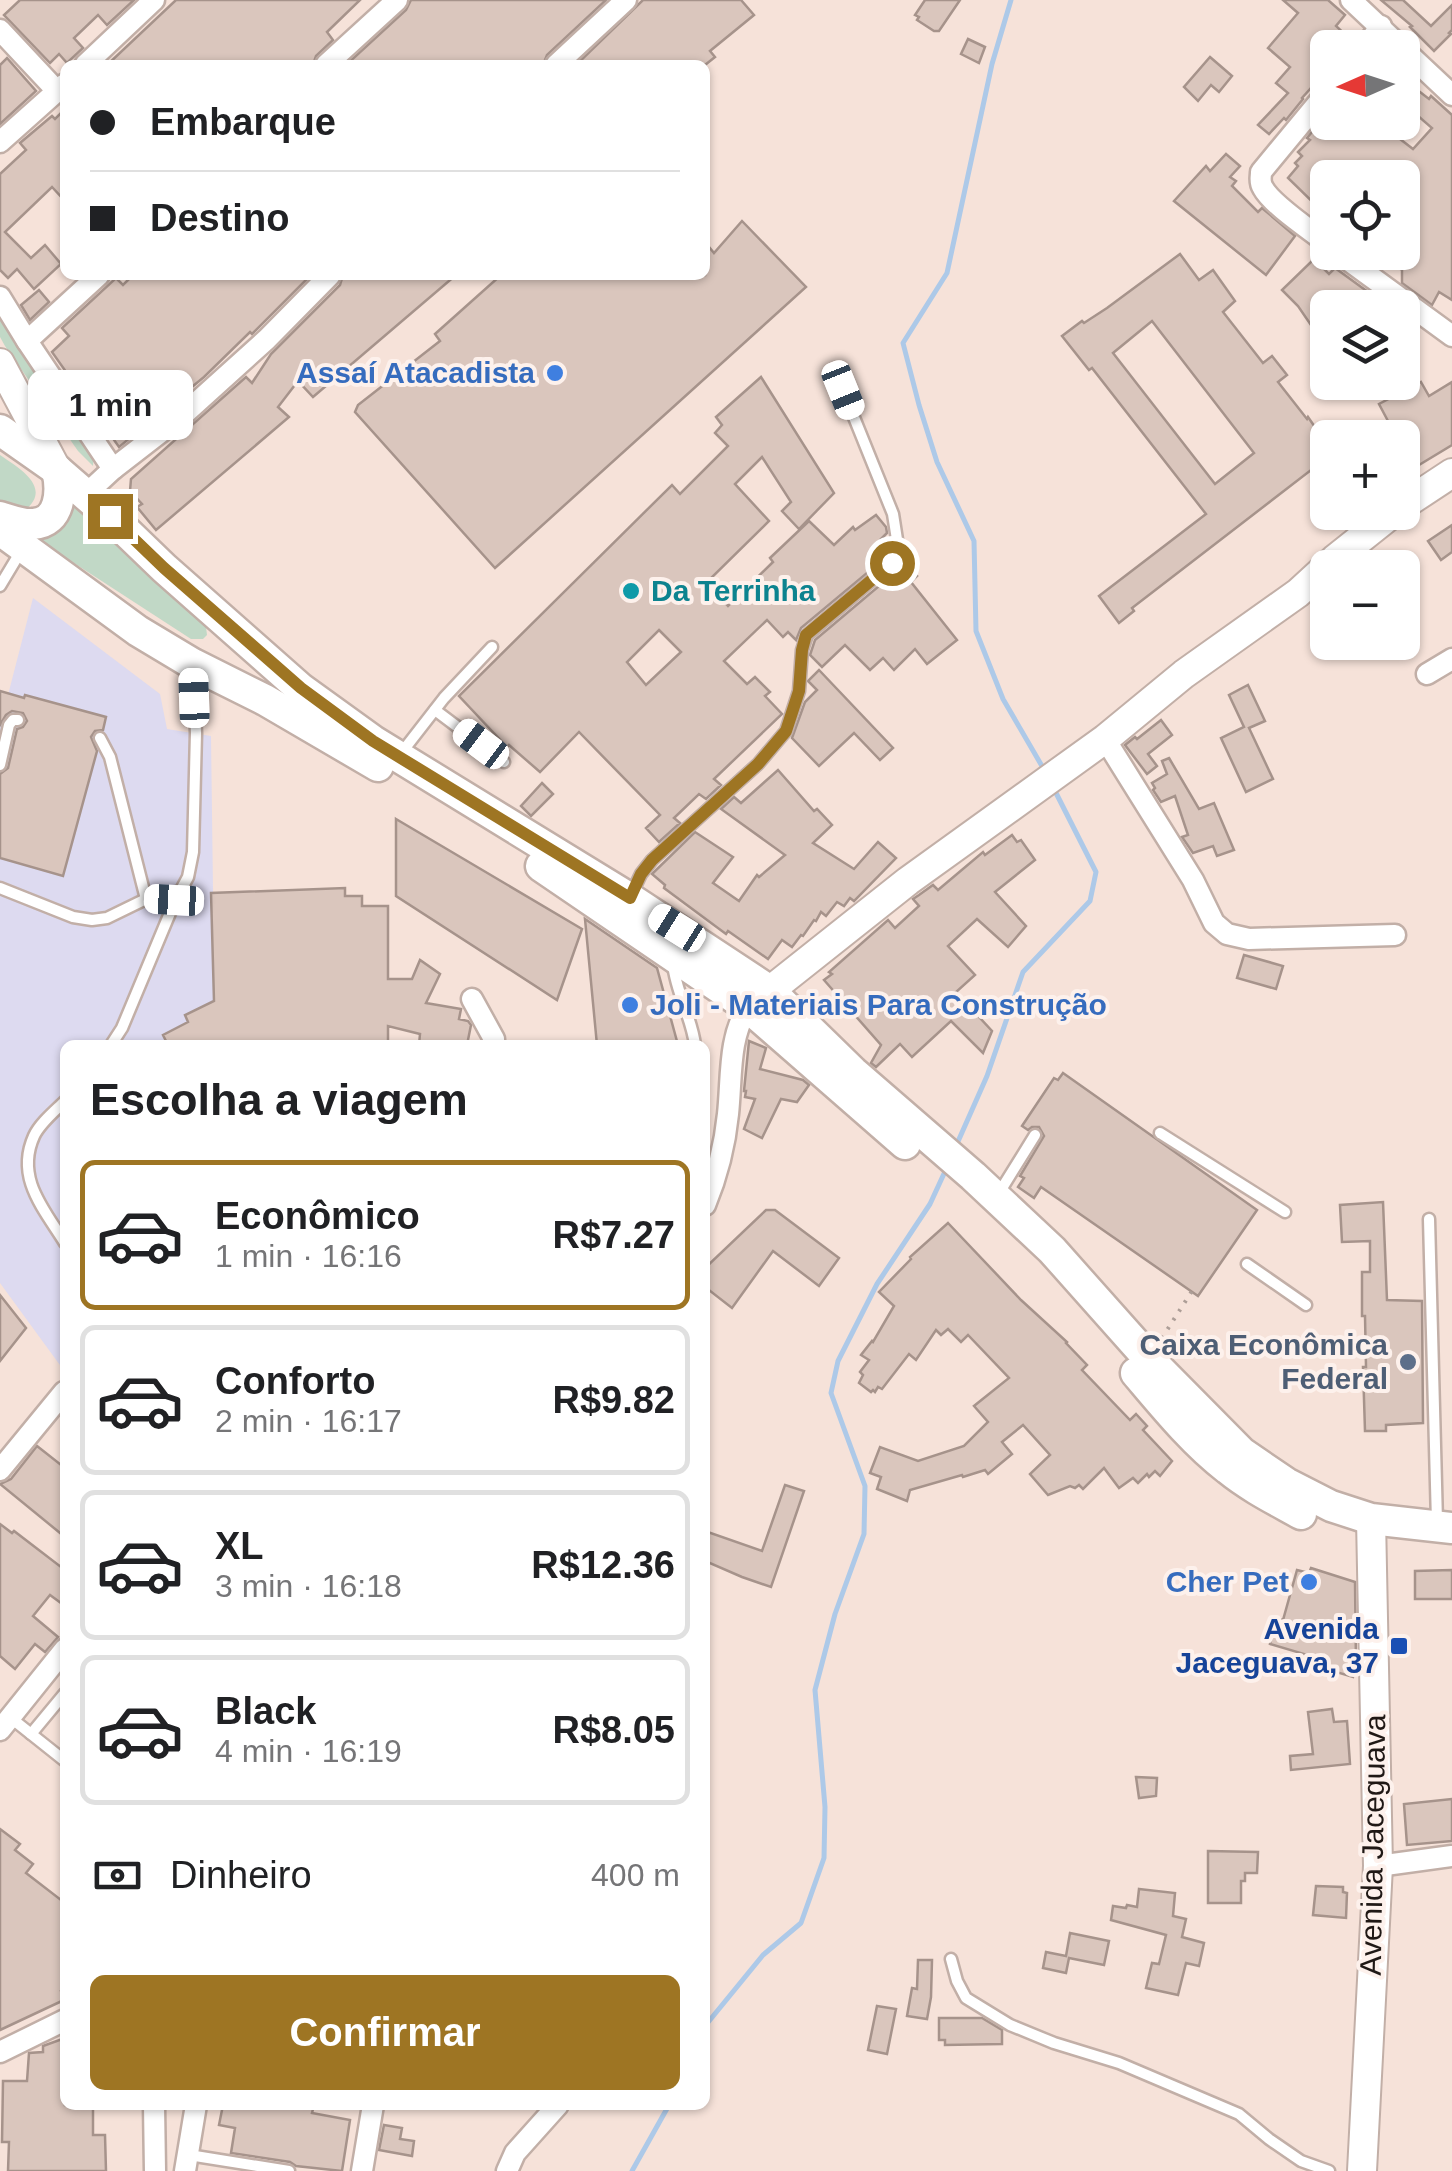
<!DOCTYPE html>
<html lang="pt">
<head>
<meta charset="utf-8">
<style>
  :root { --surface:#fff; --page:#f2f2f2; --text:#202124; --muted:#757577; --line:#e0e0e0; --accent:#9e7523 }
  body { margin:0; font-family:Helvetica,sans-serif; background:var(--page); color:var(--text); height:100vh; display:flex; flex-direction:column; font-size:38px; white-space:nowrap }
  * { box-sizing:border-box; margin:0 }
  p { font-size:32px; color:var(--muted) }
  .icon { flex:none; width:55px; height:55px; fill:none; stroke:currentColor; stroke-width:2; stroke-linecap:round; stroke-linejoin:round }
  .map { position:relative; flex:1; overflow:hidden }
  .drawer { position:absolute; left:60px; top:1040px; width:650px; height:1070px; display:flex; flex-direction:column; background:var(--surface); border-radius:15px; box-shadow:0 2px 8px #0004 }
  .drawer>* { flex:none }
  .guide { position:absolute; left:60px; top:60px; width:650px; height:220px; border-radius:15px; box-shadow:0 2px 8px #0004; display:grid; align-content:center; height:220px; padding:0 30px; background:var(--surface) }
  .needle { width:65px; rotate:267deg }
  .buttons { position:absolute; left:1310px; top:30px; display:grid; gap:20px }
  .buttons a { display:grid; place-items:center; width:110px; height:110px; border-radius:15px; background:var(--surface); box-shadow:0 2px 8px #0004; font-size:50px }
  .end { position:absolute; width:45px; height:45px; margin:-22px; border:12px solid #9e7523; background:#fff; box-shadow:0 0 0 5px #fff }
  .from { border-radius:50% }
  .bubble { position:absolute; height:70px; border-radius:15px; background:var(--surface); box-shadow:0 2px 8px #0004; font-size:32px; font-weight:600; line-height:70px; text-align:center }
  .car { position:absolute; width:30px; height:60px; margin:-30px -15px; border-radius:12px; box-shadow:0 0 8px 2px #0007; background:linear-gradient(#fff 24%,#345 0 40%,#fff 0 76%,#345 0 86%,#fff 0) }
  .guide b { display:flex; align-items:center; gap:35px; height:95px; font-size:38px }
  .guide b+b { border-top:2px solid var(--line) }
  .guide i { width:25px; height:25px; background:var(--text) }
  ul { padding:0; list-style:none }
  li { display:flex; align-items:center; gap:30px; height:150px; margin:0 20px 15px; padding:0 10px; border:5px solid var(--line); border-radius:15px }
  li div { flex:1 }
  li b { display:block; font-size:38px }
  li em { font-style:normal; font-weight:600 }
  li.active { border-color:var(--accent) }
  li>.icon { width:90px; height:90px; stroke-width:1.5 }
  h2 { padding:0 30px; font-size:45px; line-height:120px }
  .pay { display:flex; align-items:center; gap:25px; height:110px; padding:0 30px; font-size:38px }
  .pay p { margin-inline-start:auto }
  .button { display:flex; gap:20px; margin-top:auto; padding:20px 30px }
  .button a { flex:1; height:115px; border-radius:15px; background:var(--accent); color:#fff; font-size:40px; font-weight:600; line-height:115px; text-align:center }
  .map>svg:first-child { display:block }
  .industrial { fill:#dddaf0 }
  .green { fill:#c1d8c6 }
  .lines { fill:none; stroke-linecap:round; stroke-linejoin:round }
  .stream { stroke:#adc9e8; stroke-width:5 }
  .building { fill:#dac6bd; stroke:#a6938b; stroke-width:2.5; fill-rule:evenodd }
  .service-casing { stroke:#c2afa7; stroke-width:15 }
  .minor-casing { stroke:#c2afa7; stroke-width:25 }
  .secondary-casing { stroke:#c2afa7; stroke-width:32 }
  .primary-casing { stroke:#c2afa7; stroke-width:35 }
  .path { stroke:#ad9e97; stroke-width:4; stroke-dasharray:2.5 8; stroke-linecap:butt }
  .service { stroke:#fff; stroke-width:10 }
  .minor { stroke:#fff; stroke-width:20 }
  .secondary { stroke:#fff; stroke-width:28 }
  .primary { stroke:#fff; stroke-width:30 }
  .route { stroke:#9e7523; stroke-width:12 }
  .shop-dot { fill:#3f7fe0; stroke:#fdf1ec; stroke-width:4 }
  .culture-dot { fill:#0f9aa8; stroke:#fdf1ec; stroke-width:4 }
  .service-dot { fill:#5c6f8a; stroke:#fdf1ec; stroke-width:4 }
  .transit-dot { fill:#1a4fb4; stroke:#fdf1ec; stroke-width:4 }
  .labels { text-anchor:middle; stroke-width:8; stroke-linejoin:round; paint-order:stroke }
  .shop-label { font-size:30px; font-weight:bold; fill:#366cbe; stroke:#fdf1ec; text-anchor:end }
  .culture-label { font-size:30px; font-weight:bold; fill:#0d838f; stroke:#fdf1ec; text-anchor:start }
  .service-label { font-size:30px; font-weight:bold; fill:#4e5e75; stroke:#fdf1ec; text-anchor:end }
  .transit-label { font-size:30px; font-weight:bold; fill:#164399; stroke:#fdf1ec; text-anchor:end }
  .street-label { font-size:30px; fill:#1f1815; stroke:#fdf1ec }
</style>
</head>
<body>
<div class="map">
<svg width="1452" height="2171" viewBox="0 0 1452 2171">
  <rect width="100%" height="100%" fill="#f6e2d9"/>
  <polygon class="industrial" points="33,598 160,694 167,729 211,736 215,1045 65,1045 65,1372 0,1283 0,726"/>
  <g class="green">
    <polygon points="0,307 94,451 93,466 78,451 5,346 0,337"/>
    <path d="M0 455C19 468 54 488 24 511L0 504Z"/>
    <polygon points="67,500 206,627 207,635 203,639 191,639 37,539"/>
  </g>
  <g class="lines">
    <g class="stream">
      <polyline points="1011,0 992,64 947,273 903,343 919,405 937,462 974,541 976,631 1003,699 1046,773"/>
      <polyline points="956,1146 987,1076 1023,972 1090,901 1096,872 1053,787"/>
      <polyline points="705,2026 763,1955 801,1923 824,1858 825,1807 815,1690 835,1614 864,1534 865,1486 831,1393 838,1361 877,1284 930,1204 948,1165"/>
      <polyline points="632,2171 669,2105"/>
    </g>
  </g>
  <g class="building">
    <polygon points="20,0 134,0 107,25 98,15 74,38 83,48 67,63 59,54 50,63 4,15"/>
    <polygon points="176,0 360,0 327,32 333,40 316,56 313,65 107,65"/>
    <polygon points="411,0 606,0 547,55 543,65 346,65 406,10"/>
    <polygon points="643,0 741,0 754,15 710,51 715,57 705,65 576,65"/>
    <polygon points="925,0 960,0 939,31 934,31 917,20 919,17 915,15"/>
    <polygon points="1283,0 1328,0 1345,15 1336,26 1351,40 1344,48 1328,48 1328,69 1302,98 1303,99 1286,120 1284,118 1269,134 1258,125 1288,93 1276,83 1290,67 1268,48 1298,13"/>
    <polygon points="1381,0 1403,0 1431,26 1452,5 1452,30 1449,33 1451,34 1434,51 1410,27 1412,26"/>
    <polygon points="968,39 985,47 979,63 961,54"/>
    <polygon points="1210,57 1232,76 1219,92 1211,85 1198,101 1184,87"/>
    <polygon points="7,58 36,91 0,124 0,65"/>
    <polygon points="1402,78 1429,99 1431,96 1452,115 1452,300 1439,292 1432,305 1402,283 1402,270 1370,252 1402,252 1402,192 1410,178 1328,178 1328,217 1288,178 1298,166 1295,163 1302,156 1298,152 1310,140 1307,138 1325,116 1328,122 1333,122 1345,132 1353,122 1378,122 1413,149 1432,128 1402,102"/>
    <polygon points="65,109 65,201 52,187 5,232 31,258 45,245 61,264 34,289 17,269 8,278 0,270 0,174 26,150 20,143 52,116 55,119"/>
    <polygon points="1226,154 1240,166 1230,177 1236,181 1232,186 1258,212 1262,208 1295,236 1266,275 1174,201 1206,166 1210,171"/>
    <polygon points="742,221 806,287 495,568 355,412 358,405 440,341 435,334 501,275 705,275 705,242 714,253"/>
    <path d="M1180 254 1199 280 1213 270 1235 301 1223 312 1263 363 1272 356 1287 375 1278 382 1307 419 1308 417 1328 446V457L1132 608 1134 611 1119 623 1099 596 1206 514 1092 368 1089 370 1062 336 1082 321 1084 323 1107 308ZM1152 321 1254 453 1215 484 1113 353Z"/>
    <polygon points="1314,259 1329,274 1335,268 1390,308 1328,308 1328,350 1298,306 1282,290"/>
    <polygon points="133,275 311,275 252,334 250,332 204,377 119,447 52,352 69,336 62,328 116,278 123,285"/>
    <polygon points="343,275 456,275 313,397 298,381 278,407 289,417 156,530 137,507 142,504 130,491 131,479 246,377 252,383 271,354 340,285"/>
    <polygon points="39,290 49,302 30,320 21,305"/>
    <path d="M761 377 834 493 799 529 782 511 791 502 762 457 735 484 769 521 706 583 728 606 773 562 770 558 809 521 834 545 853 527 855 530 876 515 886 527 887 533 881 539 889 546 885 558 801 628 796 640 788 632 783 637 767 620 724 661 747 684 755 677 770 692 765 696 782 714 714 779 721 785 706 799 699 794 674 818 680 823 659 842 646 828 660 815 579 732 540 772 509 745 507 747 459 696 672 485 680 494 728 446 715 433 722 425 716 417ZM659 630 681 652 646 685 627 662Z"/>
    <polygon points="1421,382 1429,396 1452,382 1452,445 1419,465 1406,437 1397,438 1379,404"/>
    <polygon points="1452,525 1452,552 1441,560 1428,541"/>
    <polygon points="902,560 917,576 911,582 957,640 927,664 915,649 894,670 883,658 870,670 845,645 822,667 810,655 815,640 898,570"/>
    <polygon points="819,670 893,748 880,760 854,733 819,766 792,738 805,702 817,690 808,681"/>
    <polygon points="1248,685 1265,721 1249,728 1273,779 1246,792 1221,738 1244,727 1229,695"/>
    <polygon points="0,691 24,698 25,695 106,717 103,730 95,731 91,737 97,751 63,876 0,858 0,774 8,768 17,729 23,727 27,721 23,713 12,711 6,715 0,725"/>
    <polygon points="1161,720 1172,735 1148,754 1157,766 1147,774 1125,745 1135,737 1137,739"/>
    <polygon points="1169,758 1199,809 1214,803 1234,850 1217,856 1213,846 1193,853 1182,837 1188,835 1175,796 1161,802 1153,790 1155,788 1152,783 1167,774 1162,761"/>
    <polygon points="778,770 814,811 817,809 832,825 813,843 854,869 878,842 896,858 854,901 850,898 844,906 837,902 826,916 821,912 816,921 814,920 803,936 801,935 792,947 782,940 768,959 728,931 726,934 664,888 665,885 652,874 695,832 733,857 713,883 739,901 757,875 759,877 785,855 721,809 734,797 741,803"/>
    <polygon points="542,783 553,794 531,816 521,806"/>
    <polygon points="396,819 582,929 557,1000 396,896"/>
    <polygon points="1012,835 1017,842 1021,840 1035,860 995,892 1026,926 1008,947 977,919 948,946 975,975 956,992 992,1031 983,1053 951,1021 912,1057 900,1044 876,1067 871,1063 881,1045 824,980 832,974 829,972 888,920 895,928 919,906 913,899 919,895 933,885 938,890 983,852 985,855"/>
    <polygon points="345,888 345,896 362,896 362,906 388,906 388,979 412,979 420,960 440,974 426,1003 461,1009 459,1019 468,1021 471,1025 467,1045 419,1045 420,1034 388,1026 388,1045 168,1045 163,1035 188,1022 185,1015 214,1001 211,893"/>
    <polygon points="585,919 657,968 678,1045 597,1045"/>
    <polygon points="1244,955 1283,966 1276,989 1237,978"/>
    <polygon points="749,1041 766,1048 760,1069 803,1080 809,1085 797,1102 781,1099 762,1138 744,1129 755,1099 745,1097 746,1091 744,1091"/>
    <polygon points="1063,1073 1257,1210 1198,1296 1041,1187 1034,1198 1018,1187 1024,1178 1020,1176 1044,1136 1039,1127 1032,1127 1028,1130 1022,1126 1054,1078 1058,1080"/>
    <polygon points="1383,1202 1387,1300 1422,1301 1423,1423 1386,1425 1386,1431 1365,1431 1363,1367 1366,1367 1365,1316 1362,1316 1362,1272 1370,1272 1370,1241 1342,1242 1340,1205"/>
    <polygon points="766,1210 775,1210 839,1258 819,1286 773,1251 732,1308 705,1287 705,1268"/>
    <polygon points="948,1223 1021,1300 1067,1342 1066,1343 1087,1365 1082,1370 1130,1420 1136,1414 1147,1426 1143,1430 1172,1461 1160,1476 1155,1471 1149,1477 1147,1474 1138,1483 1133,1478 1119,1488 1104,1468 1083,1489 1079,1485 1075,1488 1070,1486 1048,1495 1030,1474 1050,1455 1023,1425 1002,1442 1012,1454 988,1474 985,1470 963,1477 962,1475 910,1490 907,1501 877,1489 881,1477 870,1473 880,1447 918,1461 964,1446 988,1422 974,1406 1009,1378 968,1335 961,1342 948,1329 941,1335 936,1330 916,1360 909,1354 882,1389 878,1387 875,1392 873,1390 871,1392 859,1383 863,1375 860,1372 869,1360 861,1355 872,1341 873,1342 894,1306 879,1292 911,1259 910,1257"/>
    <polygon points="0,1295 26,1328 0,1361"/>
    <polygon points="37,1446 65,1468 65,1537 0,1484 11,1479"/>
    <polygon points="785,1485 804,1491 771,1587 742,1577 705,1561 705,1531 762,1551"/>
    <polygon points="0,1524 12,1533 14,1531 65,1570 65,1606 50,1595 33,1616 58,1637 45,1652 35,1644 15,1669 0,1656"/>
    <polygon points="1311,1568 1355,1582 1356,1665 1353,1677 1319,1667 1321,1659 1270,1644 1277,1619 1283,1620 1297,1570 1309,1573"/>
    <polygon points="1452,1570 1452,1599 1415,1599 1415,1571"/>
    <polygon points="1332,1709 1334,1722 1347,1721 1350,1764 1291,1770 1290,1756 1313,1754 1308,1712"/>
    <polygon points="1136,1777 1157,1778 1156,1796 1139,1798"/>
    <polygon points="1452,1799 1452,1841 1407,1845 1404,1804"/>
    <polygon points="0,1829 20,1844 15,1850 33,1864 26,1873 65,1903 65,1989 61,1991 64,2000 0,2030"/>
    <polygon points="1208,1851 1258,1852 1257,1873 1245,1873 1245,1881 1241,1881 1241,1903 1208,1903"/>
    <polygon points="1316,1886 1343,1887 1343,1892 1347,1893 1346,1918 1313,1915"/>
    <polygon points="1139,1889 1175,1893 1173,1916 1186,1919 1182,1937 1204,1943 1199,1966 1186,1963 1178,1995 1146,1988 1152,1963 1159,1964 1166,1935 1111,1920 1113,1906 1126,1908 1127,1905 1137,1907"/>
    <polygon points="1070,1933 1109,1941 1104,1965 1069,1958 1066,1973 1043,1968 1046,1952 1066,1956"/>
    <polygon points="918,1960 932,1960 931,1997 927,2019 907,2016 912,1988 917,1989"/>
    <polygon points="877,2006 896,2009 887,2054 868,2050"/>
    <polygon points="939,2018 982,2018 1002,2030 1002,2044 945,2045 945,2040 939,2040"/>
    <polygon points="65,2038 65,2105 93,2105 93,2135 105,2135 106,2171 8,2171 9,2142 2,2142 3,2081 27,2081 29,2053 43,2052 43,2046"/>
    <polygon points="223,2105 314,2105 312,2113 350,2120 342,2171 296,2166 290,2162 231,2153 235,2128 219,2125"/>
    <polygon points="384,2125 402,2128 400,2139 414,2141 412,2156 379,2150"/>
  </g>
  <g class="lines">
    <defs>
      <g id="service">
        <polyline points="0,586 21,551"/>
        <polyline points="435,710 504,762"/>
        <polyline points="100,738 110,757 146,899"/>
        <polyline points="402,752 444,698 492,647"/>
        <polyline points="0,765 9,725 13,720 18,720"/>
        <polyline points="0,888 73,917 92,920 107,918 146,899 175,901"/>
        <polyline points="630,897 641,874 652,860 758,764 786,731 799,691 802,650 807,635 892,563 898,546 893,514 843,390"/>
        <path d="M673 964C676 993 692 1018 695 1045"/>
        <polyline points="111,1045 122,1028 175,901 188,877 193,852 196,733 193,669"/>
        <path d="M65 1101C55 1111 40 1123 34 1136 15 1178 44 1209 65 1243"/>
        <polyline points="1160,1133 1285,1212"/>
        <polyline points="999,1193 1035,1135"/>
        <polyline points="1429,1219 1437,1522"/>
        <polyline points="1247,1264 1306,1305"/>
        <polyline points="11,1718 65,1761"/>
        <polyline points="31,1734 65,1693"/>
        <polyline points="951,1959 957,1981 966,1998 1010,2025 1054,2043 1119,2063 1239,2114 1269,2139 1301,2161 1329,2171"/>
        <polyline points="189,2155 289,2171"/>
      </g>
      <g id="minor">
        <polyline points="1351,0 1402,48"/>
        <polyline points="0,30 57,91"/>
        <polyline points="1364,48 1381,26"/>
        <polyline points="1402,48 1452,95"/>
        <polyline points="85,65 154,0"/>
        <polyline points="326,65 397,0"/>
        <polyline points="556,65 626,0"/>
        <path d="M1328 91 1261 172C1261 178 1259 182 1263 188 1272 205 1312 231 1328 244"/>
        <polyline points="0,142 65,84"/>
        <polyline points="1337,252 1452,336"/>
        <polyline points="0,297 27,341 113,469"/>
        <polyline points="27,341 99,275"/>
        <polyline points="85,495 113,469 184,414 267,339 330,275"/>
        <polyline points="1427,674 1452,659"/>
        <polyline points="1105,739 1193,880 1214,923 1227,934 1249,939 1395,935"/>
        <polyline points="472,999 494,1039 493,1045"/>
        <path d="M705 1205C717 1176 725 1144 728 1114 732 1077 728 1039 748 1007"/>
        <polyline points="0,1470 64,1392"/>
        <polyline points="0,1730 65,1649"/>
        <polyline points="1378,1866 1452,1856"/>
        <polyline points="0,2052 65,2020"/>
        <polyline points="154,2105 155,2171"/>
        <polyline points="185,2171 196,2105"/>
        <polyline points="362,2171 373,2105"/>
        <polyline points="507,2171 515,2153 558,2105"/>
      </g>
      <g id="secondary">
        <polyline points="0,363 57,470"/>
        <polyline points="1402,506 1452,473"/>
        <polyline points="753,1004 908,881 1105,739 1184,674 1298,593 1335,559 1394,512"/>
        <polyline points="1362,2171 1378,1866 1371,1519"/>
      </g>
      <g id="primary">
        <polyline points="0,430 57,470 110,516 164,568 301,689 373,741 629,898 770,991 853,1072 973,1176 1052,1250 1149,1359 1242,1453 1286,1483 1331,1506 1371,1519 1452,1528"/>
        <path d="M0 517C10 520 23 525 33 524 61 523 62 490 57 470"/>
        <polyline points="0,530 138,631 193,664 265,700 378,766"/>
        <polyline points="541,866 748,1007 905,1144"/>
        <path d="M1136 1373C1164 1406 1193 1442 1228 1469 1250 1487 1276 1500 1301 1514"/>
      </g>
    </defs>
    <use href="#service" class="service-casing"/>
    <use href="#minor" class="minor-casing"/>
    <use href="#secondary" class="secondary-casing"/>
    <use href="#primary" class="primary-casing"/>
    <polyline class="path" points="1162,1338 1192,1291"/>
    <use href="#service" class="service"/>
    <use href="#minor" class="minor"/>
    <use href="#secondary" class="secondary"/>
    <use href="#primary" class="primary"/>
  </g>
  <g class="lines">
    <polyline class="route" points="110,516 164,568 301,688 373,741 630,898 641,874 652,860 758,764 786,731 799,691 802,650 806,635 892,563"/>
  </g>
  <g class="shop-dot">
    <circle cx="555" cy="373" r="10"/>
    <circle cx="630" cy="1005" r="10"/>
    <circle cx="1309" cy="1582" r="10"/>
  </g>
  <circle class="culture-dot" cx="631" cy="591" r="10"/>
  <circle class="service-dot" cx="1408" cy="1362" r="10"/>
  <rect class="transit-dot" x="1389" y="1636" width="20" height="20" rx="5"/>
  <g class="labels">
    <g class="shop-label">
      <text x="535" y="383">Assaí Atacadista</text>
      <text x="650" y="1015" text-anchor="start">Joli - Materiais Para Construção</text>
      <text x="1289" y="1592">Cher Pet</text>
    </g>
    <g class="culture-label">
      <text x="651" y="601">Da Terrinha</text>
    </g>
    <g class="service-label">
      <text x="1388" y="1355">Caixa Econômica<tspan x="1388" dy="34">Federal</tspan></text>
    </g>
    <g class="transit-label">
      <text x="1379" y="1639">Avenida<tspan x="1379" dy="34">Jaceguava, 37</tspan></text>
    </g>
    <g class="street-label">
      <text transform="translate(1373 1845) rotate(-89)" y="10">Avenida Jaceguava</text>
    </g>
  </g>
</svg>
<div class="buttons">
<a><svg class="needle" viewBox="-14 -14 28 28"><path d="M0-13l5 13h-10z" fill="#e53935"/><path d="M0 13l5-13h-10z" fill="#757577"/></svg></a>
<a><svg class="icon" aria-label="locate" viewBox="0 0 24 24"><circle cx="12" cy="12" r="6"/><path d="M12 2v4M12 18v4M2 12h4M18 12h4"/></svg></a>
<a><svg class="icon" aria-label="layers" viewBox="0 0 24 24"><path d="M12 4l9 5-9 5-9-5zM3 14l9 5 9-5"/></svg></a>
<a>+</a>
<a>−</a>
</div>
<i class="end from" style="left:892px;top:563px"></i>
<i class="end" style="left:110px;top:516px"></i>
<div class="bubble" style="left:28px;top:370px;width:165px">1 min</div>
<i class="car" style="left:843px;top:390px;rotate:158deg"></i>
<i class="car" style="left:194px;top:698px;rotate:358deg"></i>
<i class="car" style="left:481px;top:744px;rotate:307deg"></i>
<i class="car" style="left:174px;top:900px;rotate:273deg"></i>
<i class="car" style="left:677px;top:928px;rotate:302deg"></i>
<div class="guide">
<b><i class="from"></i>Embarque</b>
<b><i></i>Destino</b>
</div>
<section class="drawer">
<h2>Escolha a viagem</h2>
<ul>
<li class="active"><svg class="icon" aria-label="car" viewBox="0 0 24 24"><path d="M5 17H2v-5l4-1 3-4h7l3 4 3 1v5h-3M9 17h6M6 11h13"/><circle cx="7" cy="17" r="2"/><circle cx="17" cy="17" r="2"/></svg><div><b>Econômico</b><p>1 min · 16:16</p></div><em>R$7.27</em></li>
<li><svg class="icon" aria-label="car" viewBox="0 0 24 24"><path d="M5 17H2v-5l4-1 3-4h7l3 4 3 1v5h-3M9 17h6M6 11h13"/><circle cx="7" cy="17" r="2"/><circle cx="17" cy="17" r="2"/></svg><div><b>Conforto</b><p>2 min · 16:17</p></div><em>R$9.82</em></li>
<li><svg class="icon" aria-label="car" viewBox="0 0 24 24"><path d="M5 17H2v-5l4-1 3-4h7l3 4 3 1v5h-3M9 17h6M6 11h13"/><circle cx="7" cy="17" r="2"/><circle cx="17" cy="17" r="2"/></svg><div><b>XL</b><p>3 min · 16:18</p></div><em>R$12.36</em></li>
<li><svg class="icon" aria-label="car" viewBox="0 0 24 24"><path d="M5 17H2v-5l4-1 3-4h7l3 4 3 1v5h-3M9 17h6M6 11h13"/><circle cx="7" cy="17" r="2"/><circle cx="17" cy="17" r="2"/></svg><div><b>Black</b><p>4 min · 16:19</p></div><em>R$8.05</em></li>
</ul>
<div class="pay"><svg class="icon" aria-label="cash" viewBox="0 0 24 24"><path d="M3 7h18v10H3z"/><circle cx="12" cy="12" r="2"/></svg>Dinheiro<p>400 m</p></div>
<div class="button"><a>Confirmar</a></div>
</section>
</div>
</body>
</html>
